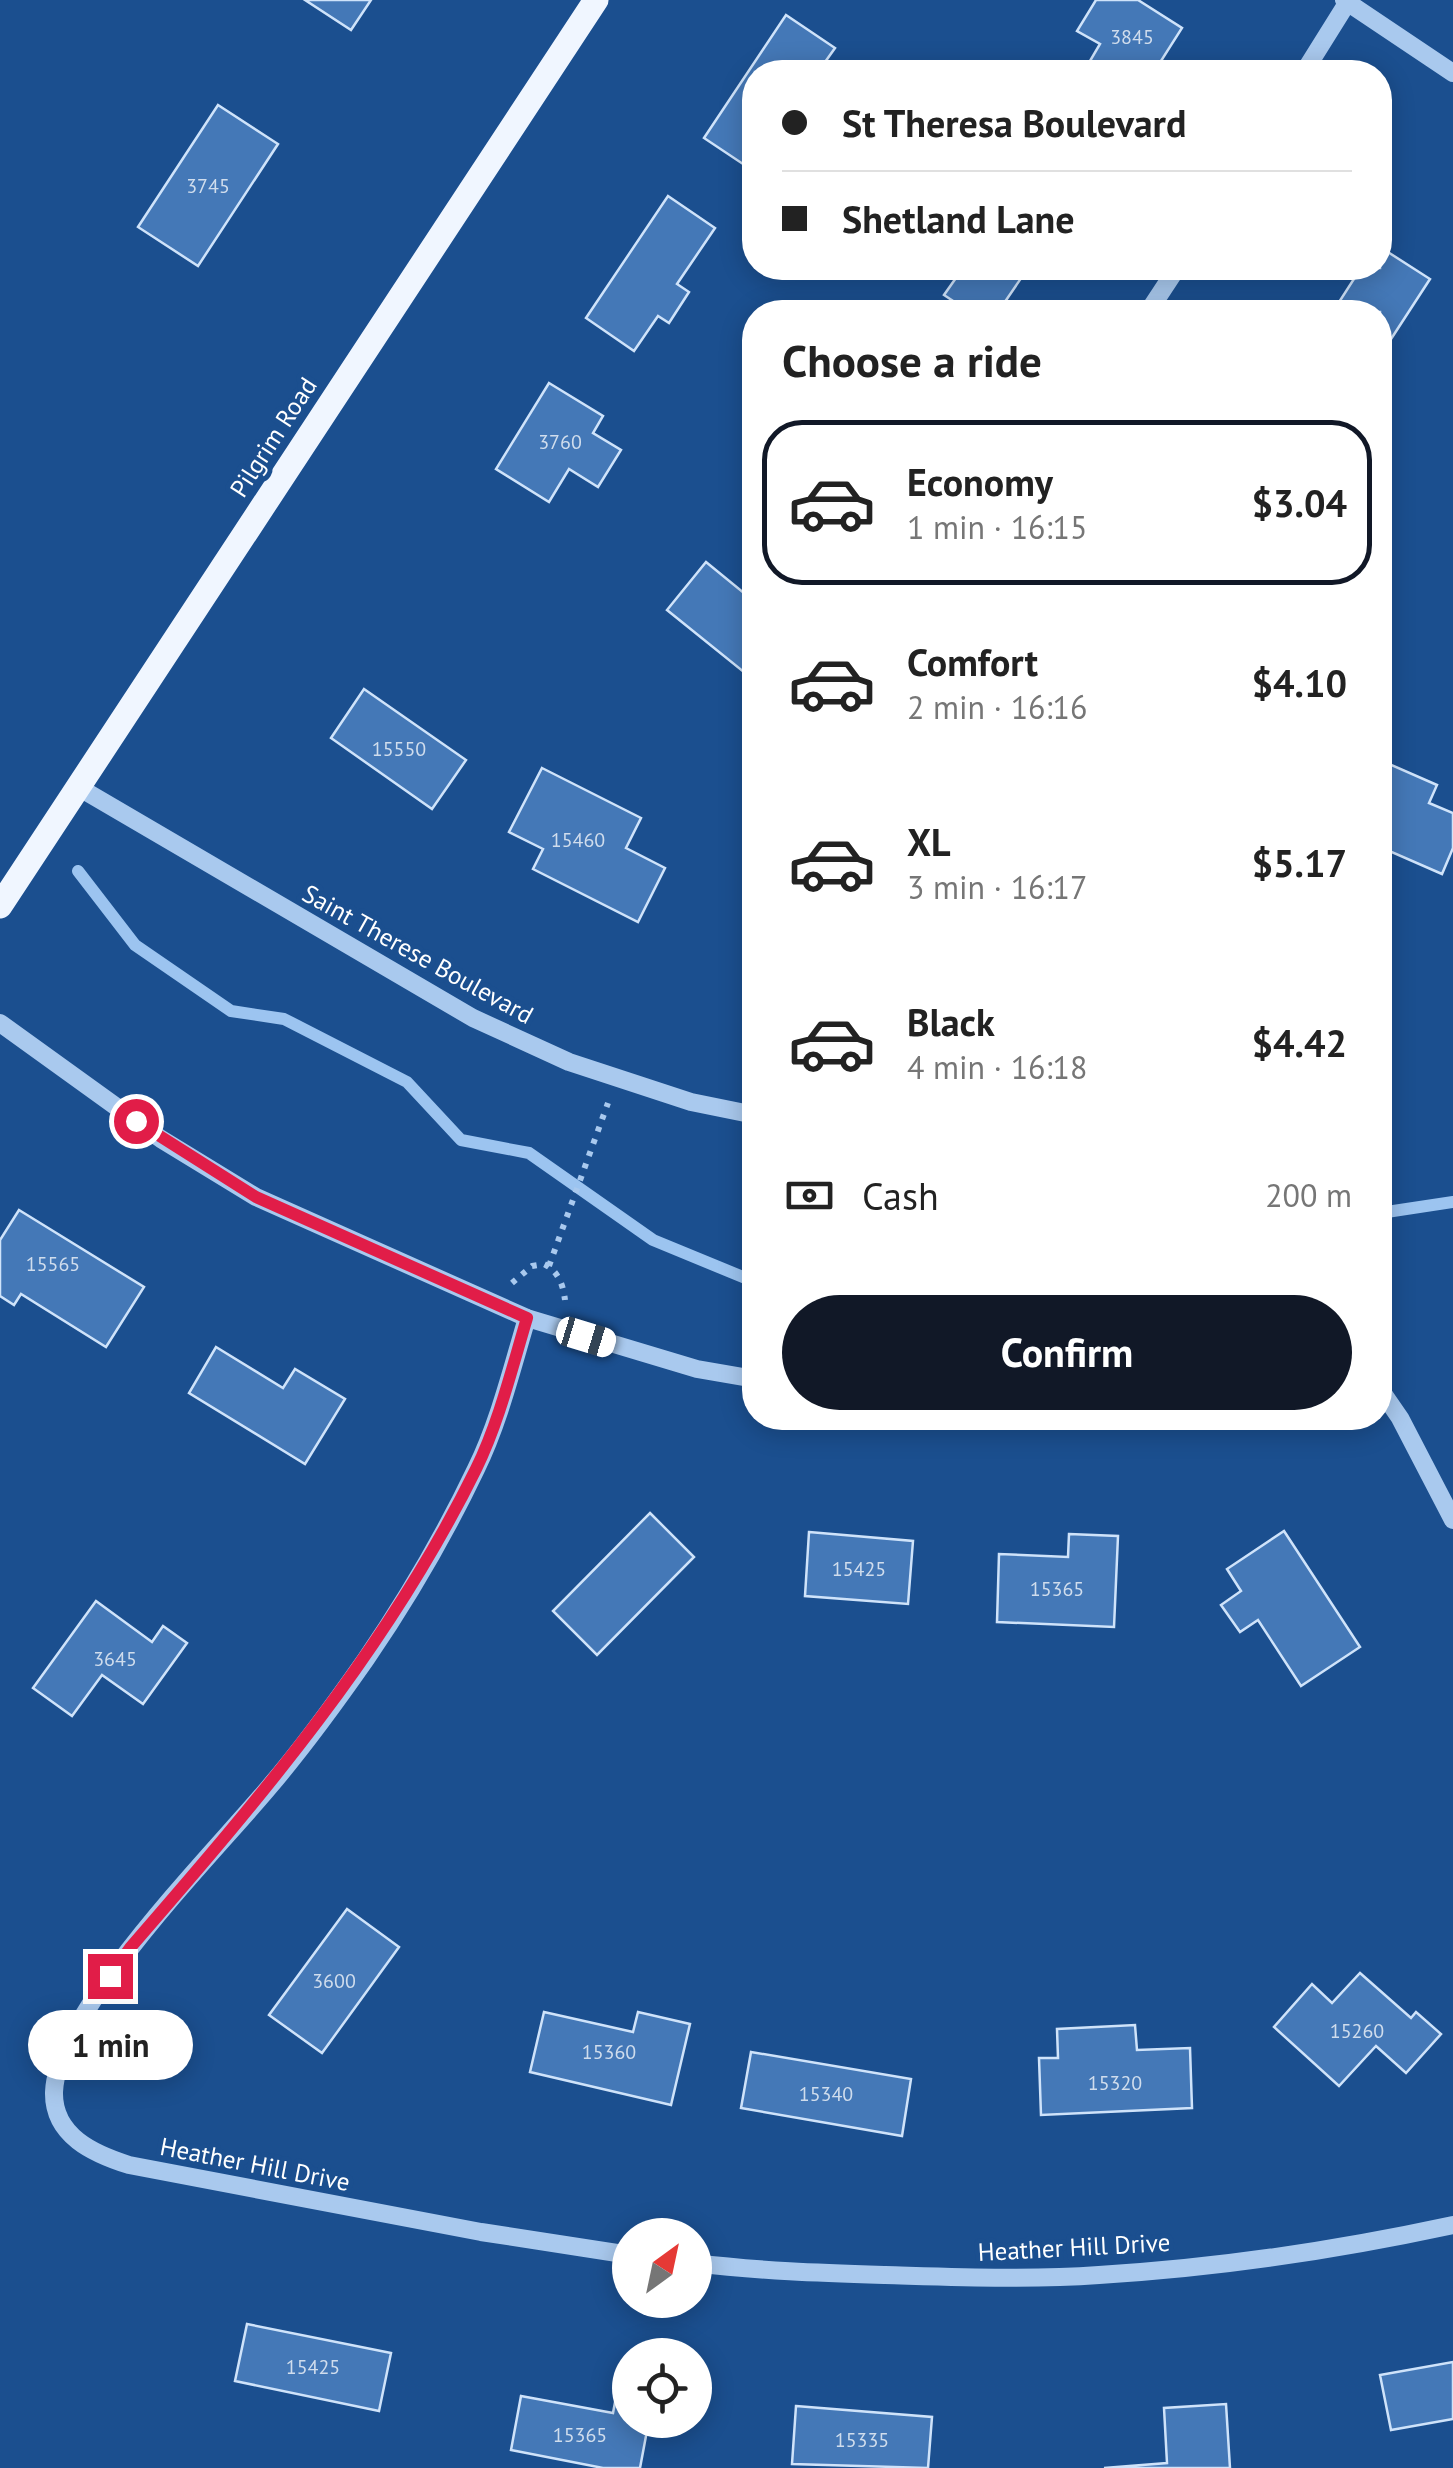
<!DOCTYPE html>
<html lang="en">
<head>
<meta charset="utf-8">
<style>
  :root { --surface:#fff; --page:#f2f2f2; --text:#222; --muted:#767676; --line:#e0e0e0; --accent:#111827 }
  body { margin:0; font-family:"PT Sans",sans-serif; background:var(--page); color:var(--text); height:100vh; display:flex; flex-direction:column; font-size:38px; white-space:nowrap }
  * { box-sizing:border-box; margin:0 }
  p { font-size:32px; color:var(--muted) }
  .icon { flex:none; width:55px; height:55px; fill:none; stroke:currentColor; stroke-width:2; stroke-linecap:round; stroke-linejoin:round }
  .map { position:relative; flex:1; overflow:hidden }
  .side { position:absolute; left:742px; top:300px; width:650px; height:1130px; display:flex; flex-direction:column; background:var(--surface); border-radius:40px; box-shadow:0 5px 25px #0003 }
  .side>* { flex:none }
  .top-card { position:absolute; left:742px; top:60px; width:650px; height:220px; border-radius:40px; box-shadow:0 5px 25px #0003; display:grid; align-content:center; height:220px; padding:0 40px; background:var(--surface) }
  .needle { width:65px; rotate:33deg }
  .buttons { position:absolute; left:612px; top:2218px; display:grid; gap:20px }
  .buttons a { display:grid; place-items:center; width:100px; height:100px; border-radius:50%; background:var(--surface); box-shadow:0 5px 25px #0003; font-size:50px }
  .end { position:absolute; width:45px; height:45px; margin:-22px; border:12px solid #e11d48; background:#fff; box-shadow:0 0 0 5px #fff }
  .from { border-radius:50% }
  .bubble { position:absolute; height:70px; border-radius:35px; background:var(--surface); box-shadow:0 5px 25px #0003; font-size:32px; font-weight:700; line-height:70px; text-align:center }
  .car { position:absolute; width:30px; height:60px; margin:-30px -15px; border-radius:12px; box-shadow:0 0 8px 2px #0007; background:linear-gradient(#fff 24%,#345 0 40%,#fff 0 76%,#345 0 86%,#fff 0) }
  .top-card b { display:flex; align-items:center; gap:35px; height:95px; font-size:38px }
  .top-card b+b { border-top:2px solid var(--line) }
  .top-card i { width:25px; height:25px; background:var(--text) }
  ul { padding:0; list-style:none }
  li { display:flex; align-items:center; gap:30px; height:165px; margin:0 20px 15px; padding:0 20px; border:5px solid transparent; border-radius:40px }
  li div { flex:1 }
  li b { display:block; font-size:38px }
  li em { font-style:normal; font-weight:700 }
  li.current { border-color:var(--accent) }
  li>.icon { width:90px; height:90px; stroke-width:1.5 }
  h2 { padding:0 40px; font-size:45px; line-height:120px }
  .pay { display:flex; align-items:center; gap:25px; height:110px; padding:0 40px; font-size:38px }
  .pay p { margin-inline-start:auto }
  .action { display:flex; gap:20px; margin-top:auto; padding:20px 40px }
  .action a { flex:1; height:115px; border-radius:60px; background:var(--accent); color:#fff; font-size:40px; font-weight:700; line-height:115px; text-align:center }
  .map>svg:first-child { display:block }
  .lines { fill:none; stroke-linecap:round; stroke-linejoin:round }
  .stream { stroke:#9cc4f0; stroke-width:12 }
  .building { fill:#4478b7; stroke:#cfe3fa; stroke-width:2.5 }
  .path { stroke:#a9c9ee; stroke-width:6; stroke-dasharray:5 8; stroke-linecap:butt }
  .minor { stroke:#a9c9ee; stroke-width:18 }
  .major { stroke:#f0f6ff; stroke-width:25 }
  .route { stroke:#e11d48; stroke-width:12 }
  .labels { text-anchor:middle; stroke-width:10; stroke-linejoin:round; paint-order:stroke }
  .number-label { font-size:20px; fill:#d0dded }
  .street-label { font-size:25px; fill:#fff; stroke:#1b4f8f }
</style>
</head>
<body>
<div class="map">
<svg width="1453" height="2468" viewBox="0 0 1453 2468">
  <rect width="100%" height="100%" fill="#1b4f8f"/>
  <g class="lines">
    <g class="stream">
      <polyline points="78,871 135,945 231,1011 284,1019 407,1082 461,1140 529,1153 653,1240 755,1282"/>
      <polyline points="1380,1213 1453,1202"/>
    </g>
  </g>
  <g class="building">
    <polygon points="305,0 371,0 351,30"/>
    <polygon points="1096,0 1138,0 1182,28 1154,72 1097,72 1087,66 1100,44 1077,31"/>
    <polygon points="786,15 835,48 818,72 755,72 755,172 704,138"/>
    <polygon points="218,105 278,144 198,266 138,227"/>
    <polygon points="668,196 715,228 677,284 689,292 669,323 658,316 634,351 586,318"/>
    <polygon points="1380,247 1430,279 1380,356 1380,312 1321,312 1326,306 1334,310 1361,268 1380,268"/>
    <polygon points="963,268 1028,268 998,312 970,312 944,295"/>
    <polygon points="549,383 603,416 593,433 621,450 598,487 569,469 549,502 496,469"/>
    <polygon points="706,562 755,602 755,681 667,610"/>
    <polygon points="364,689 466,760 432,809 331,738"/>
    <polygon points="1380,760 1437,785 1429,803 1453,813 1453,848 1442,874 1380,847"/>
    <polygon points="542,768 641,818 626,848 665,868 638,922 533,869 543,849 509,832"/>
    <polygon points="19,1210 144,1287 106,1347 21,1294 14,1305 0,1296 0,1240"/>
    <polygon points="216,1347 283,1388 295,1369 345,1399 305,1464 189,1393"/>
    <polygon points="650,1513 694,1557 597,1655 553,1611"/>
    <polygon points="1284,1531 1360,1647 1301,1686 1258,1620 1240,1632 1221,1605 1241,1591 1227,1569"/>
    <polygon points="809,1532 913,1541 908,1604 805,1596"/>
    <polygon points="1069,1534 1118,1536 1114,1627 997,1622 999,1554 1068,1557"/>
    <polygon points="96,1601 152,1642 163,1626 187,1643 143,1704 102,1675 72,1716 33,1688"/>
    <polygon points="347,1909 399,1947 322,2053 269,2015"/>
    <polygon points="1360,1973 1411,2018 1416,2012 1441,2034 1406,2073 1376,2046 1339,2086 1274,2027 1312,1984 1332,2003"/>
    <polygon points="544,2012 633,2032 638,2012 690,2024 671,2105 530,2072"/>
    <polygon points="1135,2025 1137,2050 1190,2048 1192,2108 1041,2115 1039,2058 1058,2058 1057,2029"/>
    <polygon points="751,2052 911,2079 902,2136 741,2108"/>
    <polygon points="247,2324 391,2353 379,2411 235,2381"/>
    <polygon points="1453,2362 1453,2419 1391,2430 1380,2375"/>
    <polygon points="521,2396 613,2413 616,2397 630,2400 630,2420 649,2420 640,2468 603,2468 511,2450"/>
    <polygon points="1226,2404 1230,2468 1104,2468 1167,2463 1164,2408"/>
    <polygon points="796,2406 932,2417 928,2468 792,2464"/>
  </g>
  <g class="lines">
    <g class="path">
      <polyline points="549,1266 608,1103"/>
      <path d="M512 1283 532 1266 544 1264C558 1271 563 1284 565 1300"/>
    </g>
    <g class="minor">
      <polyline points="1344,0 1453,73"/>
      <polyline points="1304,72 1349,0"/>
      <polyline points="1148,312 1177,268"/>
      <polyline points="78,787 473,1018 569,1062 691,1102 755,1115"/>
      <polyline points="0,1023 161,1139 256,1197 527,1318 697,1369 755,1379"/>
      <path d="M527 1318C512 1368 499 1422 476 1469 445 1534 407 1599 366 1659 336 1702 304 1746 270 1786 216 1851 57 2010 54 2092 53 2136 94 2154 129 2165L481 2232 630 2255"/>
      <polyline points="1380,1389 1400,1418 1453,1520"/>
      <path d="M695 2263C758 2271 822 2273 885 2275 956 2277 1028 2280 1099 2275 1217 2268 1337 2250 1453 2225"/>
    </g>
    <polyline class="major" points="0,906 596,0"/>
  </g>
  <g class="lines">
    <path class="route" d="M110 1976 130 1948C261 1797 387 1650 476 1469 499 1422 512 1368 527 1318L256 1197 136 1121"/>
  </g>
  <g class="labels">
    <g class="number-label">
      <text x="1132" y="44">3845</text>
      <text x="208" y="193">3745</text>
      <text x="560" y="449">3760</text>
      <text x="399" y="756">15550</text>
      <text x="578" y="847">15460</text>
      <text x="53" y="1271">15565</text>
      <text x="859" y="1576">15425</text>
      <text x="1057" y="1596">15365</text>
      <text x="115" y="1666">3645</text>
      <text x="334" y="1988">3600</text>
      <text x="1357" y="2038">15260</text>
      <text x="609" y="2059">15360</text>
      <text x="1115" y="2090">15320</text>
      <text x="826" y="2101">15340</text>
      <text x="313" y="2374">15425</text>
      <text x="580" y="2442">15365</text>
      <text x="862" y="2447">15335</text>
    </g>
    <g class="street-label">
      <text transform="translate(273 437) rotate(-57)" y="9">Pilgrim Road</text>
      <text transform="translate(418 954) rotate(29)" y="9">Saint Therese Boulevard</text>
      <text transform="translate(255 2164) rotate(11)" y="9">Heather Hill Drive</text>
      <text transform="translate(1074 2247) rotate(-3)" y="9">Heather Hill Drive</text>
    </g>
  </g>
</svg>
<div class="buttons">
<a><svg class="needle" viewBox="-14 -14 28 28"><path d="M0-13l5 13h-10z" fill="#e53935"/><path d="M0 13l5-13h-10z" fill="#767676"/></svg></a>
<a><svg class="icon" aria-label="locate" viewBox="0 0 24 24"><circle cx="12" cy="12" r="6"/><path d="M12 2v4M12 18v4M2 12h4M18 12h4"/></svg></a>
</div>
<i class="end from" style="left:136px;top:1121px"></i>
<i class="end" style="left:110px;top:1976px"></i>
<div class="bubble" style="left:28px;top:2010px;width:165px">1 min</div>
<i class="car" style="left:586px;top:1337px;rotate:107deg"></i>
<div class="top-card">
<b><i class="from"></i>St Theresa Boulevard</b>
<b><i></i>Shetland Lane</b>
</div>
<section class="side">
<h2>Choose a ride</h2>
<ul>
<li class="current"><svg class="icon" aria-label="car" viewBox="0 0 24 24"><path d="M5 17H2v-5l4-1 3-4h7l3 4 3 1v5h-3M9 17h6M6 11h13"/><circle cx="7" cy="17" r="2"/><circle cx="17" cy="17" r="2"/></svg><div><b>Economy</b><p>1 min · 16:15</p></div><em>$3.04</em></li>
<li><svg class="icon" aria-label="car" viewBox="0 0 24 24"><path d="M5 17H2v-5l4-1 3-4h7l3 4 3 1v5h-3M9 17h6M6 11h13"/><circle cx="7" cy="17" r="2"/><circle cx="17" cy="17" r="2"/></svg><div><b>Comfort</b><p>2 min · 16:16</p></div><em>$4.10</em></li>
<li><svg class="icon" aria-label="car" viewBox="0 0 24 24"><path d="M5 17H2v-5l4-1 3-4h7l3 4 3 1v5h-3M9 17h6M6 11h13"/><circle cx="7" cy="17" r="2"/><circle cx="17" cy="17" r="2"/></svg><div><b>XL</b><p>3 min · 16:17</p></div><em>$5.17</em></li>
<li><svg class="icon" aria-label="car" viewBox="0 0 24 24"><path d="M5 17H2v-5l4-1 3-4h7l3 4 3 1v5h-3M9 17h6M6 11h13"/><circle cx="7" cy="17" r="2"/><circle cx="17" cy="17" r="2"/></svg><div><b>Black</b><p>4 min · 16:18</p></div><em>$4.42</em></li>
</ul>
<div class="pay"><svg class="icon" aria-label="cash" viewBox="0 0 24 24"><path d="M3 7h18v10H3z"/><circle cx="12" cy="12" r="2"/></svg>Cash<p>200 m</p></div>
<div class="action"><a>Confirm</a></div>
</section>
</div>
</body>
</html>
